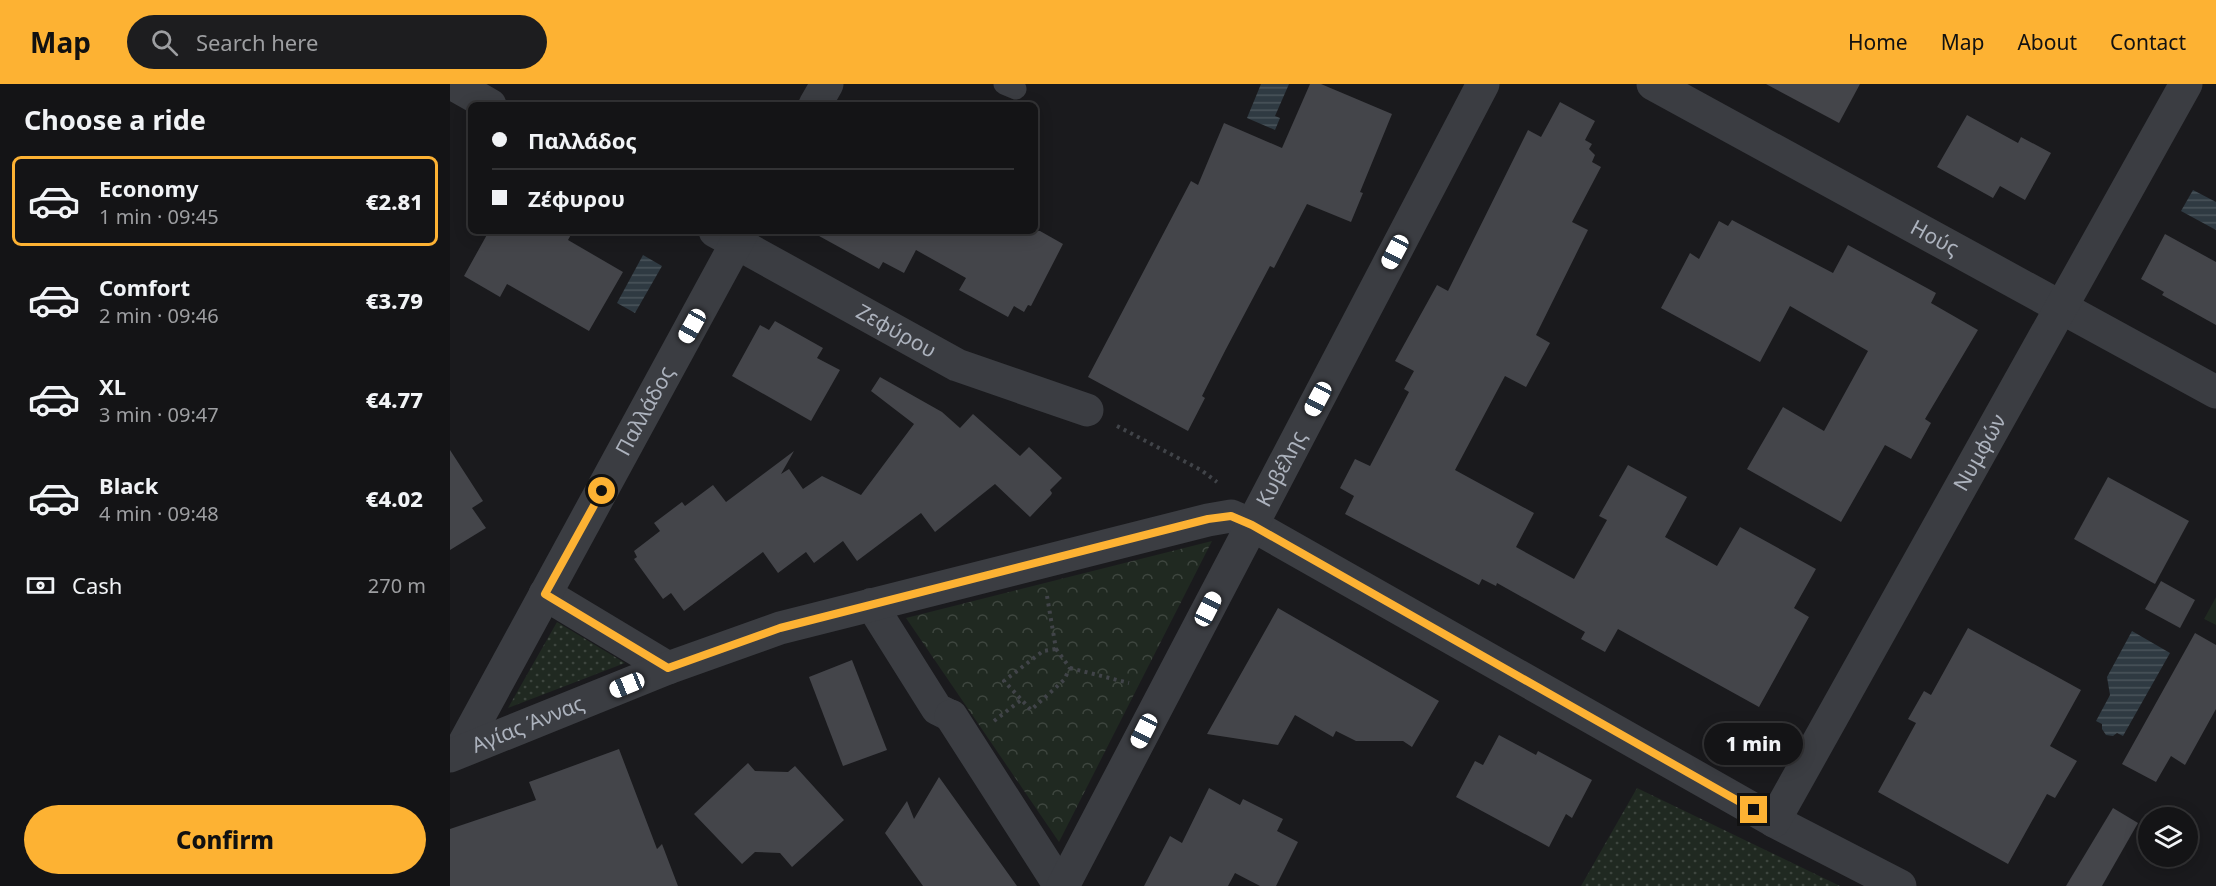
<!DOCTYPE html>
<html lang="en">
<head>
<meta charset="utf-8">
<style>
  :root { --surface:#141416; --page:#1d1d1f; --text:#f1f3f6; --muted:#9d9ea1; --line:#333335; --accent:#fdb233 }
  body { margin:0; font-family:"Noto Sans",sans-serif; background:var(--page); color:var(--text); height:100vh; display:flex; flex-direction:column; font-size:22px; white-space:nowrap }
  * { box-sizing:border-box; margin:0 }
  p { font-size:20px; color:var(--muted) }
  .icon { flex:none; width:33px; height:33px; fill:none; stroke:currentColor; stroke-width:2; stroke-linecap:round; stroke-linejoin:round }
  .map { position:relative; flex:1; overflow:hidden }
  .side { display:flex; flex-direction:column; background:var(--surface); width:450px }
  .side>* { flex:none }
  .banner { position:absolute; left:18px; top:18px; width:570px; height:132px; border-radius:9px; box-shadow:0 3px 15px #0003,0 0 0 2px var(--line); display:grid; align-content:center; height:132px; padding:0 24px; background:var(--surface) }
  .buttons { position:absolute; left:1688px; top:723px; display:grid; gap:12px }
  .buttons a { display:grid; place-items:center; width:60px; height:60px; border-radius:50%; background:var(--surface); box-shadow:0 3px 15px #0003,0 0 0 2px var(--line); font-size:30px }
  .end { position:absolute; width:27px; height:27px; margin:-14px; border:8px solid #fdb233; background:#111; box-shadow:0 0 0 3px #111 }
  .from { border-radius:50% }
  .bubble { position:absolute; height:42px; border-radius:21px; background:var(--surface); box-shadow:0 3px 15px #0003,0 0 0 2px var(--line); font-size:20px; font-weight:800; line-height:42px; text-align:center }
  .car { position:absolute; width:18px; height:36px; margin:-18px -9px; border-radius:8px; box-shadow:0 0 4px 2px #0007; background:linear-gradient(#fff 24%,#345 0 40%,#fff 0 76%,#345 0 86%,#fff 0) }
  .banner b { display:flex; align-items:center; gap:21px; height:57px; font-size:22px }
  .banner b+b { border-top:2px solid var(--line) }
  .banner i { width:15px; height:15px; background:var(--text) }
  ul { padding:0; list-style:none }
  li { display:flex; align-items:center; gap:18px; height:90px; margin:0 12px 9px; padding:0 12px; border:3px solid transparent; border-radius:9px }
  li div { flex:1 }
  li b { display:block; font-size:22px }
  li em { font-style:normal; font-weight:800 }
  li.active { border-color:var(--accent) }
  li>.icon { width:54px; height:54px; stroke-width:1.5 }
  h2 { padding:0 24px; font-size:27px; line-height:72px }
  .pay { display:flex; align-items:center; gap:15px; height:66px; padding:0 24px; font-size:22px }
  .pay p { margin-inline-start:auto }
  .action { display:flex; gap:12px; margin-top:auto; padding:12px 24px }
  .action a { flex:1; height:69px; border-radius:36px; background:var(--accent); color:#111; font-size:24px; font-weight:800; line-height:69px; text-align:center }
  header { display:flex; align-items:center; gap:36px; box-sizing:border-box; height:84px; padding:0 30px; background:var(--accent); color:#111 }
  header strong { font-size:28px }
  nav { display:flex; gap:33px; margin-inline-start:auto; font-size:21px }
  .search { width:420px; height:54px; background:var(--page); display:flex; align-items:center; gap:15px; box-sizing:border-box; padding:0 21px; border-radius:33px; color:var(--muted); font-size:22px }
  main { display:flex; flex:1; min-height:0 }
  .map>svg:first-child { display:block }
  .grass { fill:url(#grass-dots) }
  .forest { fill:url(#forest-crowns) }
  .park { fill:#202921 }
  .water { fill:url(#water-rules) }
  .building { fill:#44454a }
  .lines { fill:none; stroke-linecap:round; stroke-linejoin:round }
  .path { stroke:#414449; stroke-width:4; stroke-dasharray:3 4.5; stroke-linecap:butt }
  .service { stroke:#3b3d42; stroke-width:21 }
  .pedestrian { stroke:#3b3d42; stroke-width:32 }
  .minor { stroke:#3b3d42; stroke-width:33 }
  .route { stroke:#fdb233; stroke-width:8 }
  .labels { text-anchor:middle; stroke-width:4.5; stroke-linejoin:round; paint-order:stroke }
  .street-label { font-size:21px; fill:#acb2bd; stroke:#151518 }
</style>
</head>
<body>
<header>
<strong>Map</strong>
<div class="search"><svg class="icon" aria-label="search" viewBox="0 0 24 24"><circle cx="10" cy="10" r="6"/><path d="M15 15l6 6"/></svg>Search here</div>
<nav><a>Home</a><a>Map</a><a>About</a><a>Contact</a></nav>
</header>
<main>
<section class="side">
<h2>Choose a ride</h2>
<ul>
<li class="active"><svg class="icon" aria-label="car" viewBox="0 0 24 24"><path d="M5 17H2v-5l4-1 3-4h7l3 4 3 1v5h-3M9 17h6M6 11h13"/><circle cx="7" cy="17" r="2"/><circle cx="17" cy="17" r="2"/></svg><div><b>Economy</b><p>1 min · 09:45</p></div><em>€2.81</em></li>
<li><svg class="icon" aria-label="car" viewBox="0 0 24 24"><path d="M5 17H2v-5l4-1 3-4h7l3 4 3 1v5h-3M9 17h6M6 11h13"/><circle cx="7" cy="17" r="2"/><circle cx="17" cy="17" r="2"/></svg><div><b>Comfort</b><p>2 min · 09:46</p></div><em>€3.79</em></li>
<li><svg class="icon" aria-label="car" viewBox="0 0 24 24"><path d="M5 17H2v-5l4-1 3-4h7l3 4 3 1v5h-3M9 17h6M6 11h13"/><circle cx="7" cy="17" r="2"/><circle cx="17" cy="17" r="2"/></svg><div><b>XL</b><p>3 min · 09:47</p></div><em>€4.77</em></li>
<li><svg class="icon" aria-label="car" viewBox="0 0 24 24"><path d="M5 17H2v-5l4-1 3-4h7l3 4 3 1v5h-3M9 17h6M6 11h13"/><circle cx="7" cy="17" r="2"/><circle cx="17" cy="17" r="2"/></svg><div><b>Black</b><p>4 min · 09:48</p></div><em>€4.02</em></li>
</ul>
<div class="pay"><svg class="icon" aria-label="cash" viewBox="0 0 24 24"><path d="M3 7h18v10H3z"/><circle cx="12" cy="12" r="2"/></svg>Cash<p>270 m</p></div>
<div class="action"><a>Confirm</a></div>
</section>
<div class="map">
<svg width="1766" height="802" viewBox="0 0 1766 802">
  <defs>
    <pattern id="grass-dots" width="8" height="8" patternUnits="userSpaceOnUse" patternTransform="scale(1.5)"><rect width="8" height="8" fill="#202921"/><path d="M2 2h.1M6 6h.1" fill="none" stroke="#3e463f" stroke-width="1.8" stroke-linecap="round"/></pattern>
    <pattern id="forest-crowns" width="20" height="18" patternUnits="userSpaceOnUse" patternTransform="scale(1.5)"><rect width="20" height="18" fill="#202921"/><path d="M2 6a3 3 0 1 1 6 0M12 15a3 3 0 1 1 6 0" fill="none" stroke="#3e463f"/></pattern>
    <pattern id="water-rules" width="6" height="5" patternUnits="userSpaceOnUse" patternTransform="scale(1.5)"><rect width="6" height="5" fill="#2f3a42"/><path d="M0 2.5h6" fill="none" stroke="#4a545b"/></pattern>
  </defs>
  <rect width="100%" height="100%" fill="#1a1a1d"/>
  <g class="grass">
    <polygon points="107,538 175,579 58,624"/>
    <polygon points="1187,704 1390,802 1131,802"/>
  </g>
  <polygon class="forest" points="762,457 609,758 456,534"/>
  <polygon class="park" points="1766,513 1766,541 1754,535"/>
  <g class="water">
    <polygon points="811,0 839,0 825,32 830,34 825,46 797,34"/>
    <polygon points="1743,106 1766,118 1766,146 1731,127"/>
    <polygon points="193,171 212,182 185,229 167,219"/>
    <polygon points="1682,547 1720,569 1673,652 1667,649 1663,652 1656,651 1652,645 1652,640 1646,637 1660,611 1657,593"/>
  </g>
  <g class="building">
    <polygon points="860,0 871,0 942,30 910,108 913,109 901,138 857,120 824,184 820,182 776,265 752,312 755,314 738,347 638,293 741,97 748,101 774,39 832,64"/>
    <polygon points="1316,0 1410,0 1389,39"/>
    <polygon points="1110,18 1145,37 1135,56 1142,60 1139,65 1145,71 1142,78 1151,83 1122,138 1138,146 1086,251 1100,259 1076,303 1055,292 1005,386 1084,429 1066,463 1124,495 1157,436 1149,432 1178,381 1237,413 1215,453 1267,482 1290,443 1366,485 1344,524 1359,533 1309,623 1168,545 1155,568 1131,555 1135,548 1047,499 1046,502 1032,495 1029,501 895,430 904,412 890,404 905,375 920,382 959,308 954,305 964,287 945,277 987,201 998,207 1078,46 1091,53"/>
    <polygon points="1517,31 1568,59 1571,53 1601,69 1575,116 1550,102 1543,114 1487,83"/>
    <polygon points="1282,136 1383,189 1398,161 1486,209 1481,219 1528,246 1475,335 1481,339 1461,375 1435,361 1391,438 1297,385 1333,323 1374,347 1418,267 1340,222 1310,278 1211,224 1240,169 1249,175 1269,137 1278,142"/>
    <polygon points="39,147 123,147 118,156 173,188 139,247 57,200 50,213 14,192"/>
    <polygon points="360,147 590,147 613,160 581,222 578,221 574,228 564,222 558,233 509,206 516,194 466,166 454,189 433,178 429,185"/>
    <polygon points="1715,150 1766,178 1766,241 1712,211 1714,208 1691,195"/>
    <polygon points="325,237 373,264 367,274 390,286 361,337 282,292 310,241 319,246"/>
    <polygon points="430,293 492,328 510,344 523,330 570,372 579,363 612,394 600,406 602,409 601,411 580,433 545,400 485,448 471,429 407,477 393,457 364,479 356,468 328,489 313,468 234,527 221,509 213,515 184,475 187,473 184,467 210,447 204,439 232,418 235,422 263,401 276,418 344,367 331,390 339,385 353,405 372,392 411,411 464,340 421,307"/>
    <polygon points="0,366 33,417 22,424 36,444 0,466"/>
    <polygon points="1658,393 1739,437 1705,500 1624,455"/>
    <polygon points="1711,497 1745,516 1730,544 1695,525"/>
    <polygon points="828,524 989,617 962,663 953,657 906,657 886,647 883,653 845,631 828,661 757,650"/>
    <polygon points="1518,544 1631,606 1600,662 1627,677 1605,714 1597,710 1558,780 1428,708 1466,639 1458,635 1474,607 1481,611"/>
    <polygon points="1745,549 1766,561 1766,625 1735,681 1721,672 1706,698 1672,680"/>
    <polygon points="402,576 437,666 393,682 359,593"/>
    <polygon points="1049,651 1086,671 1088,667 1142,696 1122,734 1116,730 1099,763 1006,713 1025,677 1033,681"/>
    <polygon points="169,665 207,765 212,760 228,802 0,802 0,745 86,716 79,698"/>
    <polygon points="298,679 305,687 338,688 345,682 394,736 342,783 330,769 305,768 292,780 244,730"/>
    <polygon points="489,693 567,802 473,802 435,749 457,717 464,735"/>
    <polygon points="759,704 790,721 793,715 833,735 827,747 848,758 826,802 810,802 785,789 778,802 694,802 720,752 732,759"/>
    <polygon points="1663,724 1688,739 1652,802 1616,802"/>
  </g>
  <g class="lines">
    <g class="path">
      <polyline points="667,342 751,386 767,398"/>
      <polyline points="597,512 606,565"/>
      <polygon points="606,565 620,584 614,596 581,626 554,597 593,567"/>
      <polyline points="620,584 679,599"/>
      <polyline points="544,637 571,616"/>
    </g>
    <polyline class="service" points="554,0 566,5"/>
    <polyline class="pedestrian" points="421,520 487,625 501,632"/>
    <g class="minor">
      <polyline points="3,0 40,21"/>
      <path id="s1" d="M1203 0 1766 308"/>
      <polyline points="365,21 377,0"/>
      <path id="s2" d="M265 147 507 281 637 326"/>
      <polyline points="95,510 218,584"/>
      <polyline points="501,632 610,802"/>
      <path id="s3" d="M10 667 293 147"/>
      <path id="s4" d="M0 672 218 584 330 544 758 436 781 432 802 441 1324 737 1450 802"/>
      <path id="s5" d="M1324 737 1736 0"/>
      <path id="s6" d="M613 802 1033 0"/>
    </g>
  </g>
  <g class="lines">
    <polyline class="route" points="152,407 95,510 218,584 330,544 758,435 781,432 802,441 1304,726"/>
  </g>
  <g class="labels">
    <g class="street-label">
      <text dy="7" stroke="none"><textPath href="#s1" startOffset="321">Ηούς</textPath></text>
      <text dy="7" stroke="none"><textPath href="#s2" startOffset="207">Ζεφύρου</textPath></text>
      <text dy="7" stroke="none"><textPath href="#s3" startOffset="387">Παλλάδος</textPath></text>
      <text dy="7" stroke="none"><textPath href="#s5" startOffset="422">Νυμφών</textPath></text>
      <text dy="7" stroke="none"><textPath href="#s6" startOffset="471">Κυβέλης</textPath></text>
      <text dy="7" stroke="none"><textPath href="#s4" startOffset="84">Αγίας Άννας</textPath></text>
    </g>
  </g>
</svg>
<div class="buttons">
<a><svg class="icon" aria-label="layers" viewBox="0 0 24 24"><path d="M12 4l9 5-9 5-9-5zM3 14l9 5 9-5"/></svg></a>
</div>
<i class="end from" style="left:152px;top:407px"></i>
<i class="end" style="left:1304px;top:726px"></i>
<div class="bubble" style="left:1254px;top:639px;width:99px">1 min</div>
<i class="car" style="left:945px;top:168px;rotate:208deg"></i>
<i class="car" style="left:242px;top:242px;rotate:209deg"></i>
<i class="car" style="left:868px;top:315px;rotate:208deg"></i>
<i class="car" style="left:758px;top:525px;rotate:27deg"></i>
<i class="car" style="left:177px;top:601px;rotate:248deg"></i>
<i class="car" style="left:694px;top:647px;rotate:207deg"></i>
<div class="banner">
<b><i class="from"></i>Παλλάδος</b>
<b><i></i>Ζέφυρου</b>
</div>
</div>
</main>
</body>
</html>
